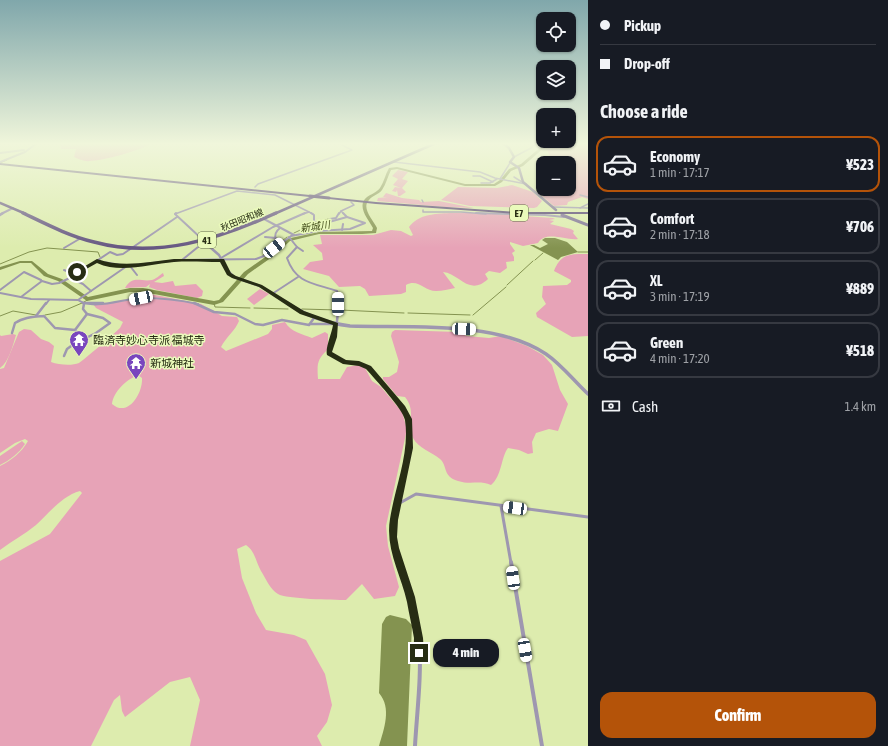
<!DOCTYPE html>
<html lang="en">
<head>
<meta charset="utf-8">
<style>
  :root { --surface:#171b24; --page:#242831; --text:#f1f3f6; --muted:#9ea1a6; --line:#363941; --accent:#b45309 }
  body { margin:0; font-family:"Asap Condensed","Noto Sans JP",sans-serif; background:var(--page); color:var(--text); height:100vh; display:flex; flex-direction:column; font-size:15px; white-space:nowrap }
  * { box-sizing:border-box; margin:0 }
  p { font-size:13px; color:var(--muted) }
  .icon { flex:none; width:22px; height:22px; fill:none; stroke:currentColor; stroke-width:2; stroke-linecap:round; stroke-linejoin:round }
  .map { position:relative; flex:1; overflow:hidden }
  .sheet { display:flex; flex-direction:column; background:var(--surface); width:300px }
  .sheet>* { flex:none }
  .top-card { display:grid; align-content:center; height:88px; padding:0 12px; background:var(--surface) }
  .controls { position:absolute; left:536px; top:12px; display:grid; gap:8px }
  .controls a { display:grid; place-items:center; width:40px; height:40px; border-radius:8px; background:var(--surface); box-shadow:0 1px 3px #0004; font-size:20px }
  .end { position:absolute; width:18px; height:18px; margin:-9px; border:5px solid #272d14; background:#fff; box-shadow:0 0 0 2px #fff }
  .from { border-radius:50% }
  .bubble { position:absolute; height:28px; border-radius:12px; background:var(--surface); box-shadow:0 1px 3px #0004; font-size:13px; font-weight:800; line-height:28px; text-align:center }
  .car { position:absolute; width:12px; height:24px; margin:-12px -6px; border-radius:5px; box-shadow:0 0 3px 1px #0007; background:linear-gradient(#fff 24%,#345 0 40%,#fff 0 76%,#345 0 86%,#fff 0) }
  .top-card b { display:flex; align-items:center; gap:14px; height:38px; font-size:15px }
  .top-card b+b { border-top:1px solid var(--line) }
  .top-card i { width:10px; height:10px; background:var(--text) }
  ul { padding:0; list-style:none }
  li { display:flex; align-items:center; gap:12px; height:56px; margin:0 8px 6px; padding:0 4px; border:2px solid var(--line); border-radius:12px }
  li div { flex:1 }
  li b { display:block; font-size:15px }
  li em { font-style:normal; font-weight:800 }
  li.selected { border-color:var(--accent) }
  li>.icon { width:36px; height:36px; stroke-width:1.5 }
  h2 { padding:0 12px; font-size:18px; line-height:48px }
  .pay { display:flex; align-items:center; gap:10px; height:44px; padding:0 12px; font-size:15px }
  .pay p { margin-inline-start:auto }
  .cta { display:flex; gap:8px; margin-top:auto; padding:8px 12px }
  .cta a { flex:1; height:46px; border-radius:12px; background:var(--accent); color:#fff; font-size:16px; font-weight:800; line-height:46px; text-align:center }
  main { display:flex; flex:1; min-height:0 }
  .map>svg:first-child { display:block }
  .green { fill:#e7a3b7; fill-rule:evenodd }
  .water { fill:#849350 }
  .lines { fill:none; stroke-linecap:round; stroke-linejoin:round }
  .stream { stroke:#849350; stroke-width:1 }
  .river { fill:#849350; fill-rule:evenodd }
  .minor-far4 { stroke:#9e97b0; stroke-width:1.5 }
  .minor-far3 { stroke:#9e97b0; stroke-width:2 }
  .minor-far2 { stroke:#9e97b0; stroke-width:2.5 }
  .minor-far1 { stroke:#9e97b0; stroke-width:3 }
  .minor { stroke:#9e97b0; stroke-width:4 }
  .tertiary-far2 { stroke:#9e97b0; stroke-width:2 }
  .tertiary-far1 { stroke:#9e97b0; stroke-width:2.5 }
  .tertiary { stroke:#9e97b0; stroke-width:3.5 }
  .secondary-far1 { stroke:#7d7195; stroke-width:2.5 }
  .secondary { stroke:#7d7195; stroke-width:3 }
  .primary-far1 { stroke:#665782; stroke-width:2.5 }
  .primary { stroke:#665782; stroke-width:3.5 }
  .motorway { fill:#524071; fill-rule:evenodd }
  .motorway-bridge { stroke:#524071; stroke-width:3 }
  .route { fill:#272d14 }
  .labels { text-anchor:middle; stroke-width:3; stroke-linejoin:round; paint-order:stroke }
  .far-street-label { font-size:9px; fill:#272d14; stroke:#eafabb }
  .shield { fill:#eafabb; stroke:#626a46; stroke-width:1 }
  .shield-label { font-size:10px; font-weight:bold; fill:#272d14 }
  .far-water-label { font-size:10px; font-style:italic; fill:#454f1d; stroke:#eafabb }
  .poi-label { font-size:11px; fill:#272d14; stroke:#eafabb; text-anchor:start }
</style>
</head>
<body>
<main>
<div class="map">
<svg width="588" height="746" viewBox="0 0 588 746">
  <rect width="100%" height="100%" fill="#ddecae"/>
  <g class="green">
    <path d="M61 143H153C142 150 102 161 89 161 85 162 79 159 74 157L76 149H61L60 144Z"/>
    <polygon points="555,143 588,143 588,199 582,197 568,202 567,205 554,206 542,196 542,194 550,194 552,189 569,189 569,163 552,163 552,160 546,148"/>
    <polygon points="398,170 408,172 402,179 408,181 402,188 406,192 400,196 398,196 397,190 396,192 392,191 395,187 401,188 393,185 398,179 392,176"/>
    <polygon points="512,185 533,192 542,201 537,207 534,208 470,206 441,200 458,187 497,188"/>
    <polygon points="386,193 402,198 419,200 421,202 439,201 474,208 445,207 377,201 378,198 388,197 383,197"/>
    <path d="M450 213H480L553 218 555 219 549 220 554 221 550 224 571 229 574 231 573 233 578 239C566 241 546 230 538 243L523 246 510 242V244L515 251 512 253 514 257V261L506 262 507 268 500 273 489 271 485 274 488 279C469 297 459 273 443 272L455 288C449 289 442 291 436 291 424 291 418 278 406 285V292L401 294 369 296 365 289 360 286 339 287 329 276 303 269 310 262 323 260 322 253 313 245 322 244 320 235H373L391 230 401 231 411 236 413 235 409 227C419 214 434 214 450 213Z"/>
    <path d="M588 254V336L572 337 537 317 536 313 546 304 542 297 543 286 567 285 571 282V280L554 271C561 253 571 254 588 254Z"/>
    <path d="M163 273 164 276 154 282 162 283 173 281 175 286 196 284 203 291 202 296 197 298 157 290 149 287 150 284 146 287 125 288C133 275 140 282 152 280 156 279 160 275 163 273Z"/>
    <polygon points="260,289 269,294 254,305 247,299"/>
    <path d="M150 294 201 304 222 316 237 317 239 321C235 331 226 337 221 347L226 351 268 334 272 329V325L285 322C291 332 302 334 312 338L325 332 328 334V349C317 360 317 363 318 379H340L347 367 359 365 365 368 372 381 381 387 402 412 407 429 386 526 388 546 399 587 395 596 374 599 362 584 346 600C334 600 286 599 278 594 270 589 266 579 261 571 256 562 255 551 246 545L237 549 242 578 256 613 266 630 294 635 306 640 325 674 332 705 327 722 317 736 322 746H190L200 700 190 677 170 682 125 717 122 711 120 695 114 700 91 746H0V561L50 534 82 493 80 491C62 496 49 513 36 525 25 534 12 541 0 550V466C12 460 21 453 28 441L25 439 15 443 0 453V369L4 368 19 332 24 329 31 330 41 339 49 342 54 346 51 362C59 365 72 366 79 363 83 361 117 331 120 328 121 326 122 324 123 322L96 308 93 304 136 300ZM138 375 142 378C143 393 128 418 112 404 113 392 127 379 138 375Z"/>
    <path d="M395 330 458 332 467 336 489 338 501 336 527 346 543 355 552 365 560 390 568 404 558 431 549 429 536 433 532 442 533 453 528 454 519 450 508 448C501 457 502 476 491 485 480 480 470 485 458 481 442 476 448 466 440 459 432 452 418 448 413 438 406 423 417 412 405 397L397 396 383 379V377H389L397 372 399 362 391 336 392 332Z"/>
    <path d="M13 334 16 335C13 345 9 362 0 368V335L1 336Z"/>
    <path d="M22 441 25 444C19 453 10 460 0 465V456Z"/>
  </g>
  <g class="water">
    <polygon points="545,238 555,238 567,242 578,252 561,257 558,260 530,245 534,245 540,248 548,244 542,240"/>
    <path d="M390 615 406 619 412 625 407 746H379C384 729 392 708 379 693L382 624 386 617Z"/>
  </g>
  <g class="lines">
    <g class="stream">
      <polyline points="0,163 7,160"/>
      <polyline points="323,221 328,219"/>
      <polyline points="294,233 313,224"/>
      <polyline points="282,241 287,237"/>
      <polyline points="578,252 588,252"/>
      <polyline points="263,255 279,243"/>
      <polyline points="535,260 543,253"/>
      <polyline points="0,264 29,252 47,248 98,252 100,257"/>
      <polyline points="126,265 129,265"/>
      <polyline points="507,285 533,261"/>
      <polyline points="84,302 89,299"/>
      <polyline points="214,303 215,307 250,308"/>
      <polyline points="254,308 288,309"/>
      <polyline points="302,309 337,310"/>
      <polyline points="340,310 404,313"/>
      <polyline points="408,313 470,315"/>
      <polyline points="45,315 61,312 82,303"/>
      <polyline points="473,315 506,287"/>
      <polyline points="0,316 13,311 36,315"/>
    </g>
    <path class="river" d="M548 143H553L545 147 523 166 511 171 502 182 495 186H465L397 169 391 170C388 176 386 184 382 190 378 195 373 195 369 200 361 208 373 220 377 228L376 233 362 234H319L290 241 275 255 248 274 223 302 214 305 143 292H130L87 301 58 281 44 276 31 263H20L0 270V267L20 261H32L48 274 62 279 88 297 130 288H143L214 301 219 300 244 272 271 253 286 239 319 232 372 231 373 228C368 219 356 206 367 197 371 194 376 193 380 188 384 182 385 175 389 168L397 167 465 184H494L500 180 509 169 521 164 543 145Z"/>
    <g class="minor-far4">
      <polyline points="514,157 531,148 536,143"/>
      <polyline points="394,162 480,172 495,178 526,184"/>
      <polyline points="473,176 480,176 493,182"/>
      <polyline points="514,177 522,182"/>
      <polyline points="500,179 510,163"/>
      <polyline points="481,183 490,183 497,179"/>
      <polyline points="255,187 258,184 352,150 338,143"/>
      <polyline points="580,195 588,197"/>
      <polyline points="422,200 423,202"/>
      <polyline points="553,207 588,208"/>
      <polyline points="580,208 588,204"/>
      <polyline points="423,210 423,212 461,212 486,214"/>
      <polyline points="341,211 344,214"/>
      <polyline points="175,214 237,191 275,195 313,214"/>
      <polyline points="303,214 309,212"/>
      <polyline points="339,214 341,211 354,205 351,202"/>
    </g>
    <g class="minor-far3">
      <polyline points="176,213 175,214 203,240"/>
      <polyline points="476,213 545,215 564,217"/>
      <polyline points="264,219 294,235"/>
      <polyline points="330,219 336,218 339,213"/>
      <polyline points="314,222 329,222 347,217 343,213"/>
      <path d="M280 228C276 231 274 235 276 240L281 242"/>
      <polyline points="342,230 343,224"/>
      <polyline points="318,231 350,229 365,223 347,217"/>
      <polyline points="265,237 276,238"/>
      <path d="M289 237 297 247 287 258C296 284 314 283 337 291L339 304"/>
      <polyline points="297,247 303,251"/>
      <polyline points="64,248 81,238"/>
      <polyline points="221,258 273,227 305,213"/>
      <polyline points="182,260 198,247 210,247"/>
      <polyline points="97,261 127,266 178,260 256,259 264,256 291,236 318,231 314,222 314,215 311,213"/>
      <polyline points="76,263 87,267"/>
      <polyline points="130,266 137,275"/>
      <polyline points="64,270 74,274"/>
      <polyline points="70,278 83,284 91,291"/>
      <polyline points="0,290 24,272 41,280"/>
      <path d="M0 293 31 299 78 300C94 311 124 298 142 298 161 298 180 300 198 304"/>
      <polyline points="272,294 298,277"/>
      <polyline points="21,297 42,281 52,284 59,283 74,276 110,252 117,255 123,254 177,217"/>
      <polyline points="78,300 127,266"/>
      <polyline points="46,304 49,300"/>
    </g>
    <g class="minor-far2">
      <polyline points="83,303 103,303"/>
      <polyline points="194,303 214,312 235,314 255,324 263,325 282,320 309,325 314,318"/>
      <polyline points="339,303 337,321 329,353 345,362 359,364 368,368 402,408 408,418"/>
      <polyline points="84,304 83,309 87,314"/>
      <polygon points="87,314 103,318 110,323 96,333 78,342 78,333 75,330"/>
      <polyline points="36,316 46,303"/>
      <polyline points="310,324 335,324"/>
      <path d="M12 333 15 323C24 317 33 317 44 316L55 328 75 330"/>
      <polyline points="64,356 67,349 78,341"/>
    </g>
    <g class="minor-far1">
      <polyline points="398,504 416,494 588,517"/>
      <polyline points="501,506 511,563"/>
      <polyline points="400,563 393,537 394,520 409,448 407,417"/>
    </g>
    <g class="minor">
      <path d="M399 562C407 586 417 614 419 639 422 674 417 711 415 746"/>
      <polyline points="511,562 542,746"/>
    </g>
    <g class="tertiary-far2">
      <polyline points="0,153 24,150"/>
      <polyline points="0,162 25,152 37,143"/>
      <polyline points="1,214 13,208"/>
    </g>
    <g class="tertiary-far1">
      <polyline points="0,215 3,213"/>
      <polyline points="203,241 219,255 228,271 234,277 260,286 288,304"/>
    </g>
    <path class="tertiary" d="M287 303C306 316 327 323 350 326 410 328 495 320 546 354 562 365 574 381 588 394"/>
    <polyline class="secondary-far1" points="503,143 509,148 514,157 510,162 519,168 523,182 556,210"/>
    <polyline class="secondary" points="562,215 588,225"/>
    <g class="primary-far1">
      <polyline points="0,203 26,214"/>
      <polyline points="274,214 436,143"/>
    </g>
    <path class="primary" d="M23 213C46 224 69 236 94 242 157 259 219 239 276 213"/>
    <g class="motorway">
      <polygon points="0,163 310,195 312,196 310,197 0,165"/>
      <polygon points="328,197 376,202 518,212 588,212 588,214 518,214 376,204 329,199 328,199"/>
    </g>
    <polyline class="motorway-bridge" points="310,196 329,198"/>
  </g>
  <linearGradient id="sky" x2="0" y2="1"><stop stop-color="#80a7ab"/><stop offset="0.58" stop-color="#f0f6db"/><stop offset="1" stop-color="#f0f6db" stop-opacity="0"/></linearGradient>
  <rect width="588" height="248" fill="url(#sky)"/>
  <path class="route" d="M174 259H224L231 273 236 276 262 285 304 311 338 323 337 337 332 352 346 360 359 361 371 366 405 406 412 419 413 448 398 520 397 537 399 548 415 597 423 638 424 653 422 656 419 658 415 656C413 650 414 644 414 638 412 626 409 614 407 602 401 574 385 549 390 519 395 487 410 453 405 420 403 409 375 379 366 369L359 366 343 364 327 355C325 348 332 333 333 325L300 314 259 287 232 278 227 275 220 262C205 262 189 261 174 262 149 264 121 274 97 263L79 273 75 272 97 259C122 268 148 262 174 259Z"/>
  <defs>
    <symbol id="temple-pin" viewBox="-11 -11 22 30"><path d="M0 17L-7.5 6A9.5 9.5 0 1 1 7.5 6Z" fill="#7946be" stroke="#eafabb"/><path d="M0-6L5-2H3V0L6.5 2.5H4V6H1.5V3h-3V6H-4V2.5H-6.5L-3 0V-2H-5Z" fill="#fff"/></symbol>
  </defs>
  <g fill-rule="evenodd">
    <use href="#temple-pin" x="68" y="329" width="22" height="30"/>
    <use href="#temple-pin" x="125" y="352" width="22" height="30"/>
  </g>
  <g class="labels">
    <g class="far-street-label">
      <text transform="translate(242 220) rotate(-22)" y="3">秋田昭和線</text>
    </g>
    <g class="shield">
      <rect x="510" y="205" width="18" height="16" rx="3"/>
      <rect x="198" y="232" width="18" height="16" rx="3"/>
    </g>
    <g class="shield-label">
      <text x="519" y="217">E7</text>
      <text x="207" y="244">41</text>
    </g>
    <g class="far-water-label">
      <text transform="translate(315 226) rotate(-8)" y="4">新城川</text>
    </g>
    <g class="poi-label">
      <text x="93" y="344">臨済寺妙心寺派 福城寺</text>
      <text x="150" y="367">新城神社</text>
    </g>
  </g>
</svg>
<div class="controls">
<a><svg class="icon" aria-label="locate" viewBox="0 0 24 24"><circle cx="12" cy="12" r="6"/><path d="M12 2v4M12 18v4M2 12h4M18 12h4"/></svg></a>
<a><svg class="icon" aria-label="layers" viewBox="0 0 24 24"><path d="M12 4l9 5-9 5-9-5zM3 14l9 5 9-5"/></svg></a>
<a>+</a>
<a>−</a>
</div>
<i class="end from" style="left:77px;top:272px"></i>
<i class="end" style="left:419px;top:653px"></i>
<div class="bubble" style="left:433px;top:639px;width:66px">4 min</div>
<i class="car" style="left:274px;top:248px;rotate:51deg"></i>
<i class="car" style="left:141px;top:298px;rotate:258deg"></i>
<i class="car" style="left:338px;top:304px;rotate:0deg"></i>
<i class="car" style="left:464px;top:329px;rotate:92deg"></i>
<i class="car" style="left:515px;top:508px;rotate:278deg"></i>
<i class="car" style="left:513px;top:578px;rotate:352deg"></i>
<i class="car" style="left:525px;top:650px;rotate:170deg"></i>
</div>
<section class="sheet">
<div class="top-card">
<b><i class="from"></i>Pickup</b>
<b><i></i>Drop-off</b>
</div>
<h2>Choose a ride</h2>
<ul>
<li class="selected"><svg class="icon" aria-label="car" viewBox="0 0 24 24"><path d="M5 17H2v-5l4-1 3-4h7l3 4 3 1v5h-3M9 17h6M6 11h13"/><circle cx="7" cy="17" r="2"/><circle cx="17" cy="17" r="2"/></svg><div><b>Economy</b><p>1 min · 17:17</p></div><em>¥523</em></li>
<li><svg class="icon" aria-label="car" viewBox="0 0 24 24"><path d="M5 17H2v-5l4-1 3-4h7l3 4 3 1v5h-3M9 17h6M6 11h13"/><circle cx="7" cy="17" r="2"/><circle cx="17" cy="17" r="2"/></svg><div><b>Comfort</b><p>2 min · 17:18</p></div><em>¥706</em></li>
<li><svg class="icon" aria-label="car" viewBox="0 0 24 24"><path d="M5 17H2v-5l4-1 3-4h7l3 4 3 1v5h-3M9 17h6M6 11h13"/><circle cx="7" cy="17" r="2"/><circle cx="17" cy="17" r="2"/></svg><div><b>XL</b><p>3 min · 17:19</p></div><em>¥889</em></li>
<li><svg class="icon" aria-label="car" viewBox="0 0 24 24"><path d="M5 17H2v-5l4-1 3-4h7l3 4 3 1v5h-3M9 17h6M6 11h13"/><circle cx="7" cy="17" r="2"/><circle cx="17" cy="17" r="2"/></svg><div><b>Green</b><p>4 min · 17:20</p></div><em>¥518</em></li>
</ul>
<div class="pay"><svg class="icon" aria-label="cash" viewBox="0 0 24 24"><path d="M3 7h18v10H3z"/><circle cx="12" cy="12" r="2"/></svg>Cash<p>1.4 km</p></div>
<div class="cta"><a>Confirm</a></div>
</section>
</main>
</body>
</html>
